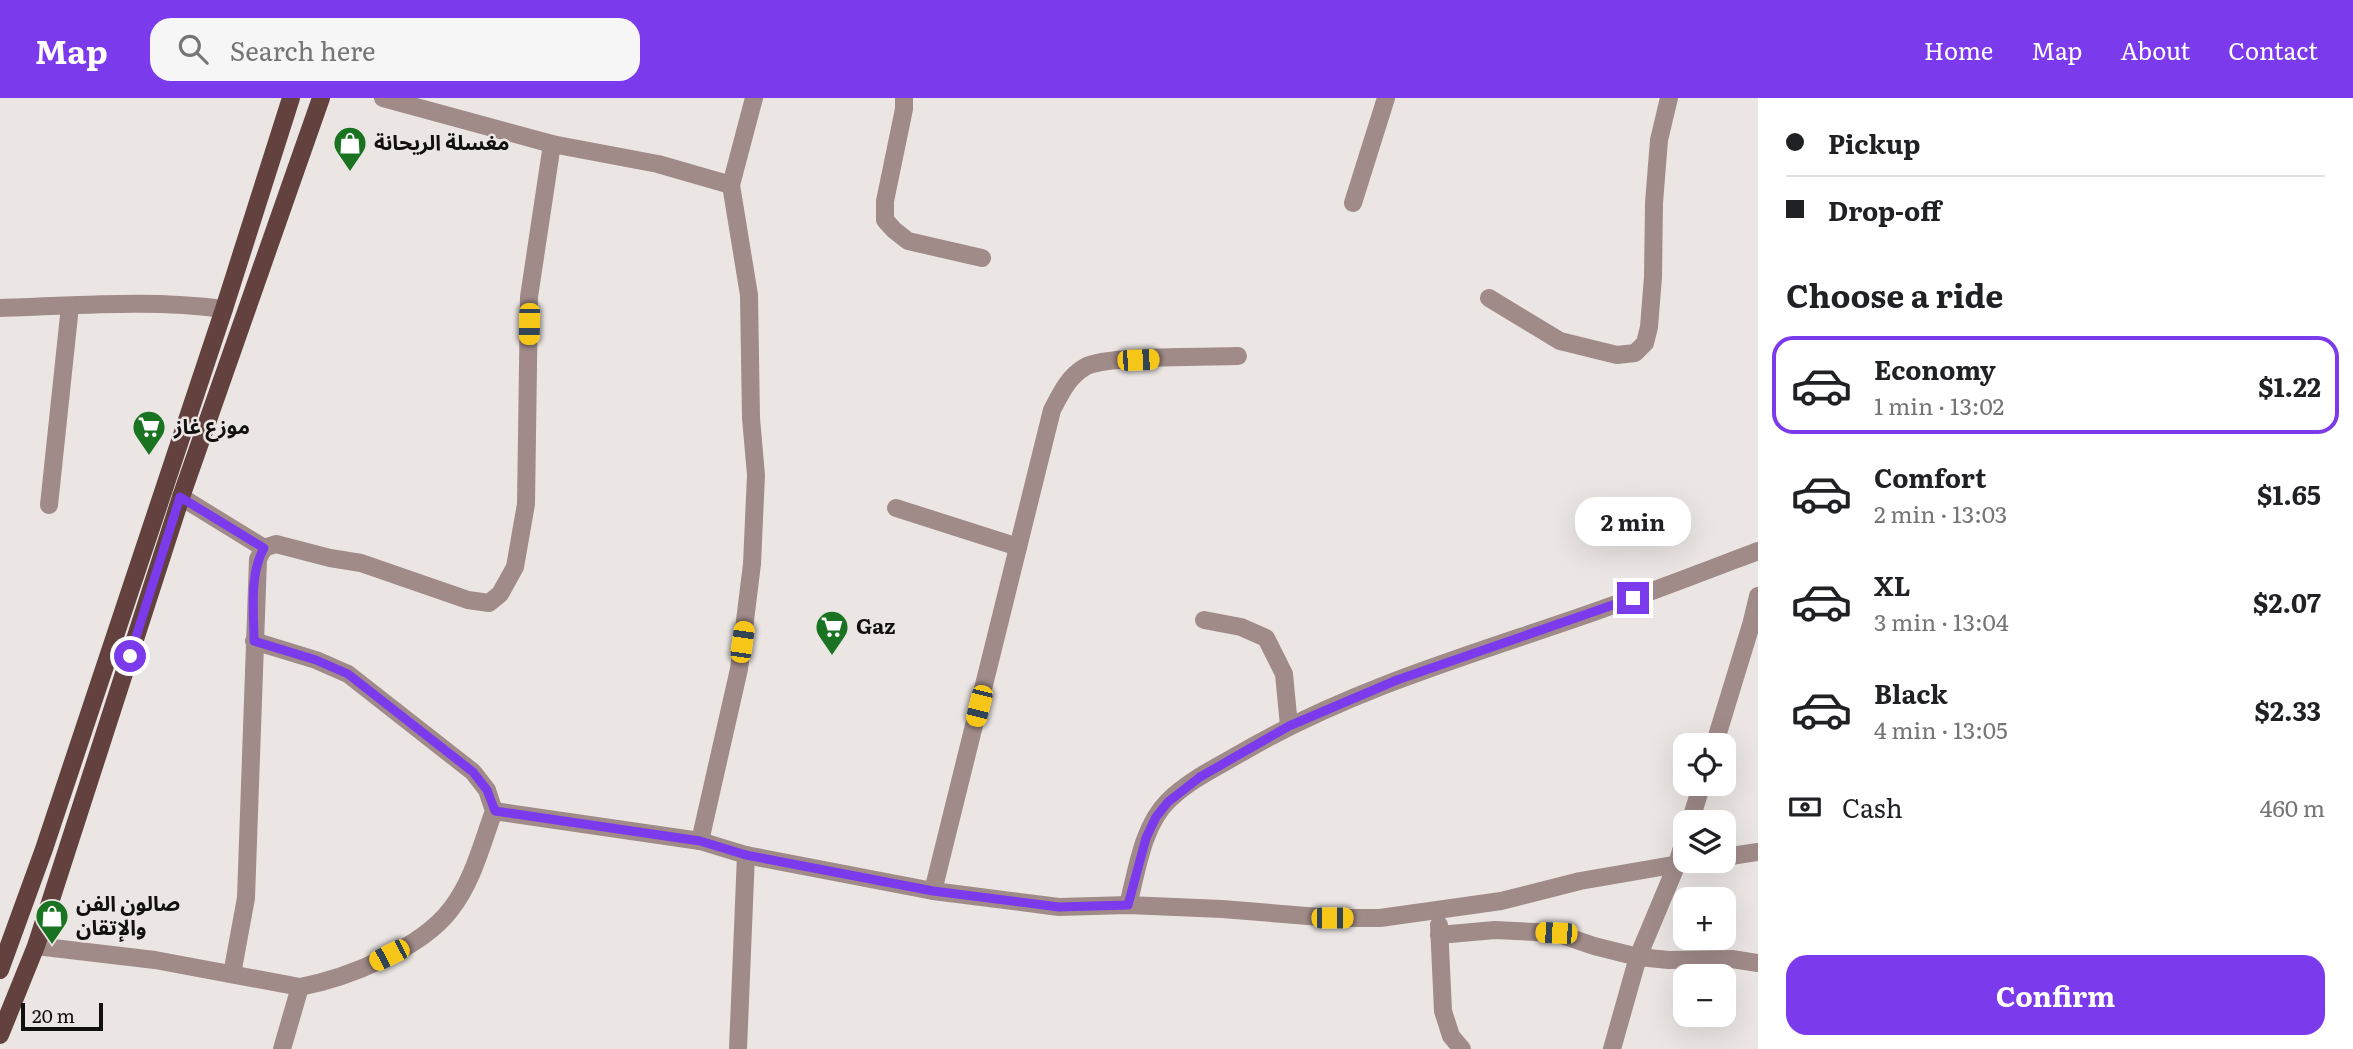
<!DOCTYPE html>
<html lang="en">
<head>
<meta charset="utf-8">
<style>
  :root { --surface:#fff; --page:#f6f6f6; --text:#202124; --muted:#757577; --line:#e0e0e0; --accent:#7c3aed }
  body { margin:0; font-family:Literata,"Noto Sans Arabic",serif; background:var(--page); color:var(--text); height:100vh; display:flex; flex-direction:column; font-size:26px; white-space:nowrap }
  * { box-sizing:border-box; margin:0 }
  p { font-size:23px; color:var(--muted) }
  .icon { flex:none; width:38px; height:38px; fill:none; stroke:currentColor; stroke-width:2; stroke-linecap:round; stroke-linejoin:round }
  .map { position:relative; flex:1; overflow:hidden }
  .sheet { display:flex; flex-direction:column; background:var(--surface); width:595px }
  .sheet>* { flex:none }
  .banner { display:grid; align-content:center; height:154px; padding:0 28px; background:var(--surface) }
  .tools { position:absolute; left:1673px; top:635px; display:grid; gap:14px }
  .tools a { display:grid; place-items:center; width:63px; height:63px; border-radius:14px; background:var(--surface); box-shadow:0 7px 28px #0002; font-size:35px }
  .scale { position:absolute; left:21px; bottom:18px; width:82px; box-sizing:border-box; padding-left:7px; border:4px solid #12100f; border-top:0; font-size:19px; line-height:24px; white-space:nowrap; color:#12100f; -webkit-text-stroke:5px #ebe6e4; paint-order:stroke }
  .end { position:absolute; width:32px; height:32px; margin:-16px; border:9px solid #7c3aed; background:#fff; box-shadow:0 0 0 4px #fff }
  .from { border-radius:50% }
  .bubble { position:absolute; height:49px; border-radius:21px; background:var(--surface); box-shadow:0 7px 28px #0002; font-size:23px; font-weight:700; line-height:49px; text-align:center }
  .car { position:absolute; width:21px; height:42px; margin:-21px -10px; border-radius:9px; box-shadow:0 0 5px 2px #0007; background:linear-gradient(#f5c518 24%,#345 0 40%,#f5c518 0 76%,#345 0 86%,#f5c518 0) }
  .banner b { display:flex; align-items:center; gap:24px; height:66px; font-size:26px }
  .banner b+b { border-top:2px solid var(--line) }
  .banner i { width:18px; height:18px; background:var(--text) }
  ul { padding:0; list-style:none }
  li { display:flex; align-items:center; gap:21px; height:98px; margin:0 14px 10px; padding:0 14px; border:4px solid transparent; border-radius:21px }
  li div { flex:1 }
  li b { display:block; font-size:26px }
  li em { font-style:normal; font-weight:700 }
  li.current { border-color:var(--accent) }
  li>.icon { width:63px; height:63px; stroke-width:1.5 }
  h2 { padding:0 28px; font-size:32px; line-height:84px }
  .pay { display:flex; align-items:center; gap:18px; height:77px; padding:0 28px; font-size:26px }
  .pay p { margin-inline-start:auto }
  .cta { display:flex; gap:14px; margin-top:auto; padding:14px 28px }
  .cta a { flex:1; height:80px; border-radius:21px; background:var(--accent); color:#fff; font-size:28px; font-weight:700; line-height:80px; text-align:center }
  header { display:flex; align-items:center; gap:42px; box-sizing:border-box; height:98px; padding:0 35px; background:var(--accent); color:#fff }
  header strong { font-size:33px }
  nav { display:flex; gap:38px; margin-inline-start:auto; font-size:24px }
  .search { width:490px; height:63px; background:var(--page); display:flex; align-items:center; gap:18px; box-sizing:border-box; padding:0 24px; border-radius:21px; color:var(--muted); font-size:26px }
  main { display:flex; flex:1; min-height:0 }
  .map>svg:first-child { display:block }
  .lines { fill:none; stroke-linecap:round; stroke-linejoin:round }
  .minor { stroke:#a08b89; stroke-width:18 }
  .major { stroke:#63413e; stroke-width:18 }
  .route { stroke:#7c3aed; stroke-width:9 }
  .labels { text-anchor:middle; stroke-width:5; stroke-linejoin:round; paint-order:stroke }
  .poi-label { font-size:21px; font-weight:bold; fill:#12100f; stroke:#ebe6e4; text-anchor:start }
</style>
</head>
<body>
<header>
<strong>Map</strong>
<div class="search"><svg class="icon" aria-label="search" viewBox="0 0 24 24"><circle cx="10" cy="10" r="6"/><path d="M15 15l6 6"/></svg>Search here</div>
<nav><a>Home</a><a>Map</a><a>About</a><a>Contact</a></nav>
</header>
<main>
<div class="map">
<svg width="1758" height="951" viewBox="0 0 1758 951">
  <rect width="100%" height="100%" fill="#ebe6e4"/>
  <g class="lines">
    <g class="minor">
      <polyline points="383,0 552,46 658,66 731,87"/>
      <polyline points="904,0 904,11 885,103 885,122 894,132 908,143 982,160"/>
      <polyline points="1353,105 1386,0"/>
      <polyline points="1489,200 1560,243 1617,257 1635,255 1645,245 1649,229 1653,179 1654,105 1659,42 1669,0"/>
      <path d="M0 210C75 208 149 201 224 211"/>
      <polyline points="181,399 264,450"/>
      <polyline points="49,407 70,208"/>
      <polyline points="896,410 1018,449"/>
      <polyline points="1204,522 1241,529 1266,540 1284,576 1289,628"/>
      <polyline points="1714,648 1751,527 1758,498"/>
      <polyline points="494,713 700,743 746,757 933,793 1059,809 1128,807 1222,811 1332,820 1380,820 1501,803 1580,783 1696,763"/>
      <polyline points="1690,724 1702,686"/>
      <polyline points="700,743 739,571 752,466 756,377 751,320 749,197 731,87 754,0"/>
      <polyline points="1724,759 1758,754"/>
      <path d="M933 793 1052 312C1061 295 1068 279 1085 269 1104 257 1209 259 1238 258"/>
      <path d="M1128 807C1137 773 1142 729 1168 703 1190 681 1221 667 1248 651 1356 589 1477 555 1594 514 1649 495 1703 474 1758 453"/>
      <polyline points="1439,827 1443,913 1451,938 1462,951"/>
      <polyline points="1439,837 1495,832 1556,835 1594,848 1638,859 1669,862 1732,861 1758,865"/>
      <path d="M36 848 155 862 300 889C347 880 421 851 451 811 473 783 482 745 494 713L487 692 473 674 348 576 316 562 254 543"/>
      <polyline points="232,876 246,800 258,461 264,450 276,446 330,460 361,465 468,502 489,505 500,496 515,469 526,406 529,199 552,46"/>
      <polyline points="282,951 300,889"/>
      <polyline points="738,951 746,757"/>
      <polyline points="1612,951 1638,859 1677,766 1685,740"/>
    </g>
    <g class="major">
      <polyline points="0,872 44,751 224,211 291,0"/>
      <polyline points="0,937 36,848 181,399 321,0"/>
    </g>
  </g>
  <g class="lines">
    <path class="route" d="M130 558 180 399 264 450C249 476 254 514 254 543L316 562 348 576 473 674 487 692 495 713 700 743 746 757 933 793 1059 809 1128 807 1146 740 1156 719 1168 704 1200 679 1289 628 1397 582 1633 500"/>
  </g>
  <defs>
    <symbol id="shop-pin" viewBox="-11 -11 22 30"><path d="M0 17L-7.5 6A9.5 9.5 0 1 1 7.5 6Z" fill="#197321" stroke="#ebe6e4"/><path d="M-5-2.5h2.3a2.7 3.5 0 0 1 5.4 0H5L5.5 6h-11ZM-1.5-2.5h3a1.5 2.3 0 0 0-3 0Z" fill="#fff"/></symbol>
    <symbol id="supermarket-pin" viewBox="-11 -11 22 30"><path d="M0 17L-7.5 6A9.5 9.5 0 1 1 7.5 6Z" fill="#197321" stroke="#ebe6e4"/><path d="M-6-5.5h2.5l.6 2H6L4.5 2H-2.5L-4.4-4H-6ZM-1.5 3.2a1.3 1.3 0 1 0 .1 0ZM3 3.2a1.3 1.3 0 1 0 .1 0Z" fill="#fff"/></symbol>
  </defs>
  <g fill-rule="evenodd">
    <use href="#shop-pin" x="331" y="26" width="38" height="52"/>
    <use href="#supermarket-pin" x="130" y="310" width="38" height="52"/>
    <use href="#supermarket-pin" x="813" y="510" width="38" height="52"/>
    <use href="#shop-pin" x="33" y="799" width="38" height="52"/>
  </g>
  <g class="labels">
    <g class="poi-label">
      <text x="374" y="52">مغسلة الريحانة</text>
      <text x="174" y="336">موزع غاز</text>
      <text x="856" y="536">Gaz</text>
      <text x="76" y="813">صالون الفن<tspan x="76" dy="24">والإتقان</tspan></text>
    </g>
  </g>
</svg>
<div class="tools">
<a><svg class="icon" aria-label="locate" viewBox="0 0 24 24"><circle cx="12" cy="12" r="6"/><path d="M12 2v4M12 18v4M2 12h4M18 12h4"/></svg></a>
<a><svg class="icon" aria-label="layers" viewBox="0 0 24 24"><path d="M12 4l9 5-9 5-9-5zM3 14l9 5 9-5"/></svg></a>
<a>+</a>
<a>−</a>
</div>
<div class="scale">20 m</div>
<i class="end from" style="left:130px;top:558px"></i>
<i class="end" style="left:1633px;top:500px"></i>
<div class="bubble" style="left:1575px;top:399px;width:116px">2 min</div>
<i class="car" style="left:529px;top:226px;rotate:181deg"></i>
<i class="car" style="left:1138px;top:262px;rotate:88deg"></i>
<i class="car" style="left:742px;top:544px;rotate:8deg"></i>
<i class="car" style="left:979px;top:608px;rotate:194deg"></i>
<i class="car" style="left:1332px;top:820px;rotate:90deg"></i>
<i class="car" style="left:1556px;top:835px;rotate:272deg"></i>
<i class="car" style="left:389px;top:857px;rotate:243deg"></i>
</div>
<section class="sheet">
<div class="banner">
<b><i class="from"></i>Pickup</b>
<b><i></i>Drop-off</b>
</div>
<h2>Choose a ride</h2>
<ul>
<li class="current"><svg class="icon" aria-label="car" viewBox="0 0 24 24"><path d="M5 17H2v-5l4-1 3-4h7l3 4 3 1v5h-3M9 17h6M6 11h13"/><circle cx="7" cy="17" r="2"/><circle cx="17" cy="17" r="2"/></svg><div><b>Economy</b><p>1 min · 13:02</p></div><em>$1.22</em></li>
<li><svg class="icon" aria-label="car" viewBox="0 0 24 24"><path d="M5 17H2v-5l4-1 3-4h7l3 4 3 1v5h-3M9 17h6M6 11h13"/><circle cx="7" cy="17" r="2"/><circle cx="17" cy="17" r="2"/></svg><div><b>Comfort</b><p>2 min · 13:03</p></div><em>$1.65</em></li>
<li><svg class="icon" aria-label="car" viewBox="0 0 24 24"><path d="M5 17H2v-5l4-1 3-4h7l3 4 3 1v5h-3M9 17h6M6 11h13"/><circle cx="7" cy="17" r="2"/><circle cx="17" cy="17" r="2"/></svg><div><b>XL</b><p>3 min · 13:04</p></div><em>$2.07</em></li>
<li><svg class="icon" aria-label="car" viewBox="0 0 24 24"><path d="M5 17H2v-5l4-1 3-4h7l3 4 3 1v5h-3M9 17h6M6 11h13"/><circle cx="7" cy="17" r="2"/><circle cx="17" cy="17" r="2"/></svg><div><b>Black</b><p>4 min · 13:05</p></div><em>$2.33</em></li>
</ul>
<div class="pay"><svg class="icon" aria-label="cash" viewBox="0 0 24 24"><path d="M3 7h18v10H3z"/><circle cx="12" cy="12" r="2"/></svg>Cash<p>460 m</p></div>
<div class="cta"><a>Confirm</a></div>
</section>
</main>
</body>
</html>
